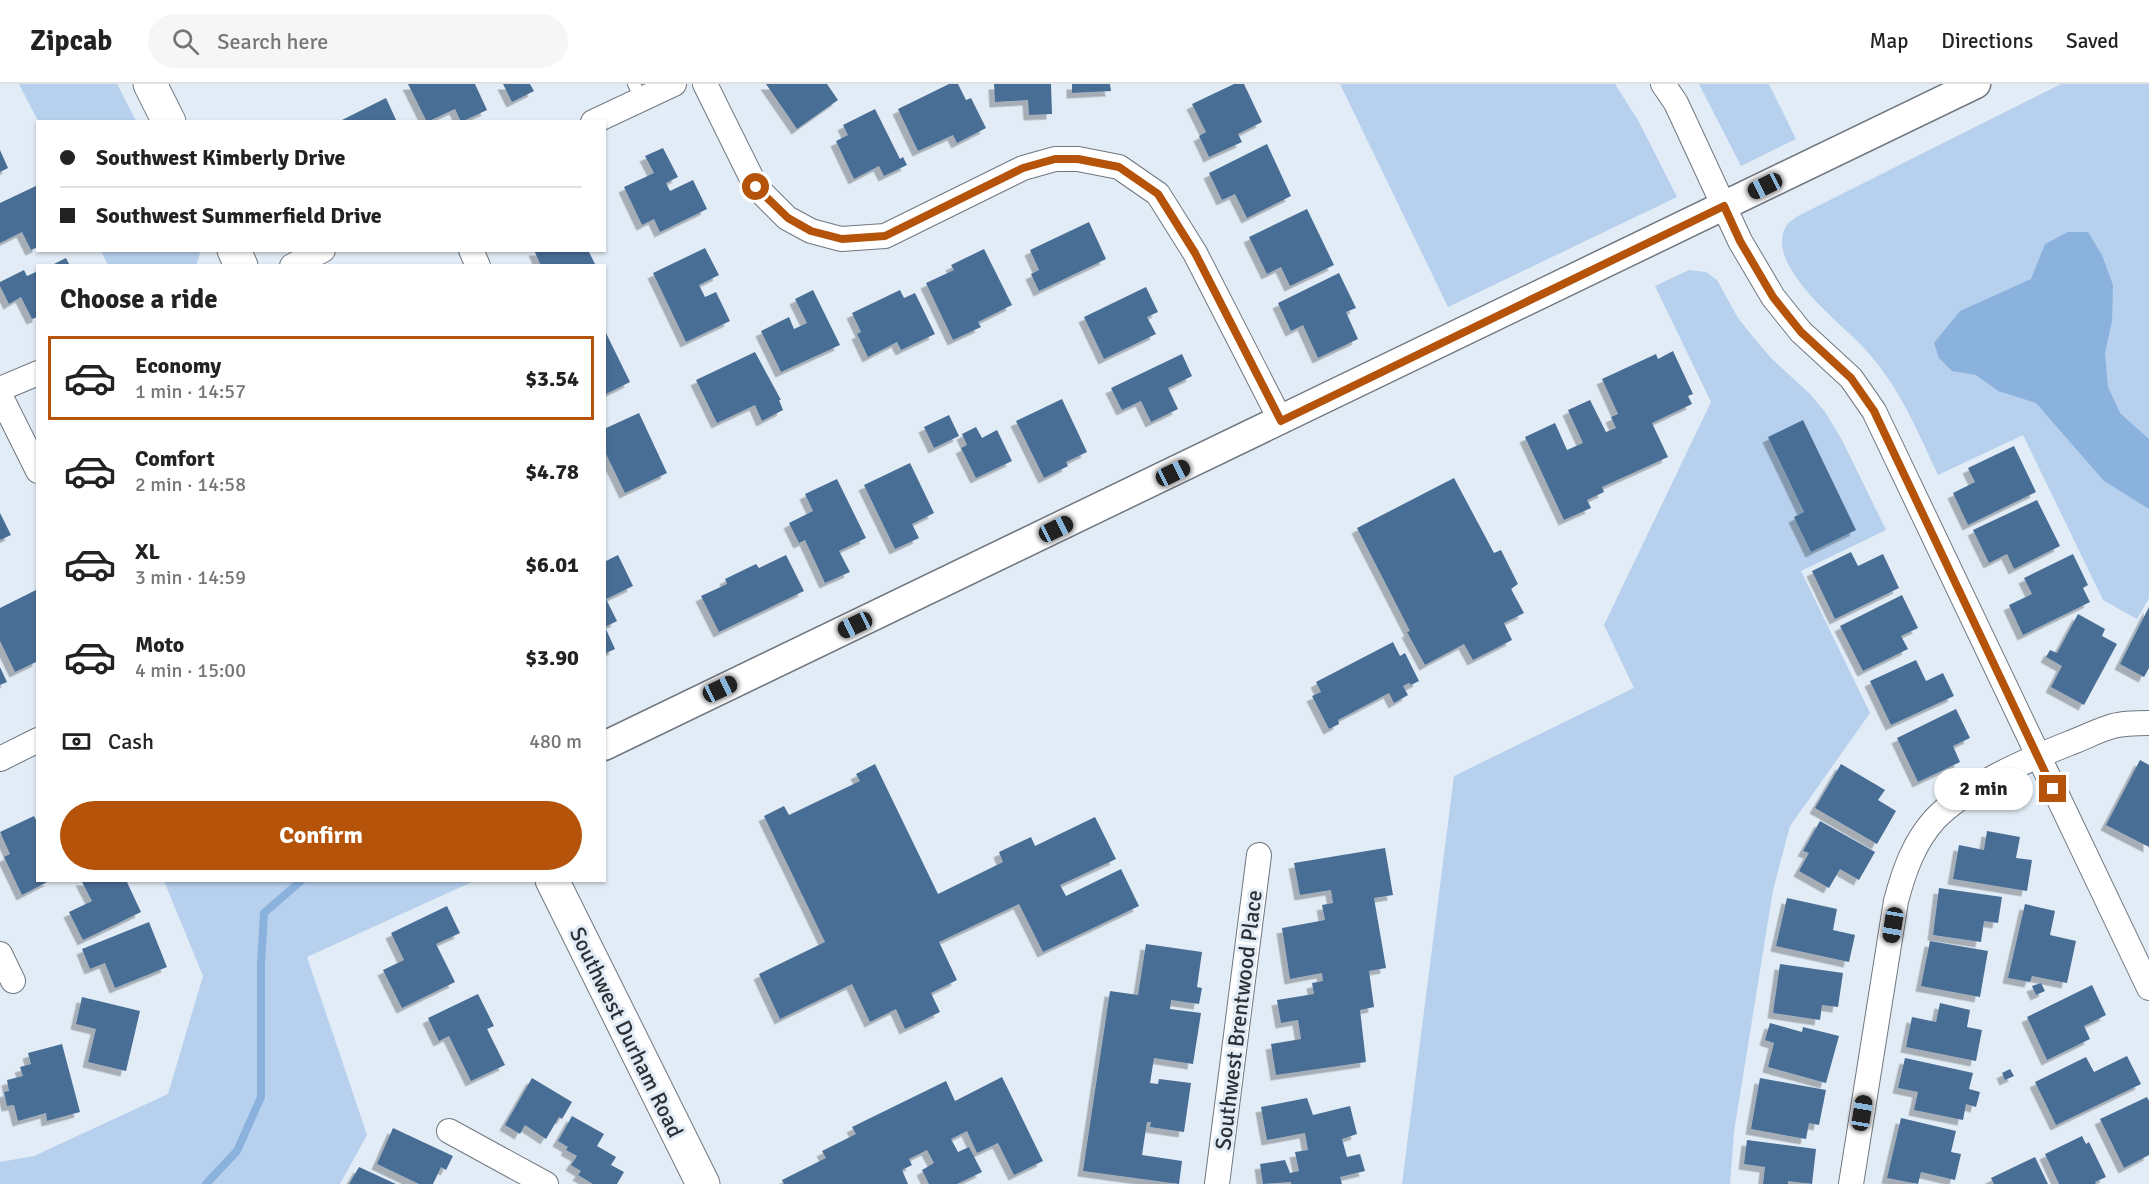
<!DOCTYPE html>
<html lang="en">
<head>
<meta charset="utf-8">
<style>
  :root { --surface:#fff; --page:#f6f6f6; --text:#222; --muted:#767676; --line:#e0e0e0; --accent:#b45309 }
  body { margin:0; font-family:Signika,sans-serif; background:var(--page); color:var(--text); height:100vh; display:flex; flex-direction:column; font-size:22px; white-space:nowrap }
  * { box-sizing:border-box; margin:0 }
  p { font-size:20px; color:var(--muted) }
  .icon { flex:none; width:33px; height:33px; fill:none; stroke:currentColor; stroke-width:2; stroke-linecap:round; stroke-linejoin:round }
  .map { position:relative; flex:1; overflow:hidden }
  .sheet { position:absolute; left:36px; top:180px; width:570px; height:618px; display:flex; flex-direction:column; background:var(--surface); border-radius:0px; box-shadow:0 2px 4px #0004 }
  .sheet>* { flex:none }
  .guide { position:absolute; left:36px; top:36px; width:570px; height:132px; border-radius:0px; box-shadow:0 2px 4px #0004; display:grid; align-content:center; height:132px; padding:0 24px; background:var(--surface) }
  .end { position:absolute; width:27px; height:27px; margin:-14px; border:8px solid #b45309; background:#fff; box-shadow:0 0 0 3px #fff }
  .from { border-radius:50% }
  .bubble { position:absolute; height:42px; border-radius:21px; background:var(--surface); box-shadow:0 2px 4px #0004; font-size:20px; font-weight:700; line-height:42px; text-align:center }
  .car { position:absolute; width:18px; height:36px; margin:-18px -9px; border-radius:8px; box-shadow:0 0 4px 2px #0007; background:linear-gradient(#222 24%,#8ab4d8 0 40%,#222 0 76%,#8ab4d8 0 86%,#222 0) }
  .guide b { display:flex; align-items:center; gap:21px; height:57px; font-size:22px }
  .guide b+b { border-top:2px solid var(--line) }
  .guide i { width:15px; height:15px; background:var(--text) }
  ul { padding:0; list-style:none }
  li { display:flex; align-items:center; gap:18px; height:84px; margin:0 12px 9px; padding:0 12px; border:3px solid transparent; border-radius:0px }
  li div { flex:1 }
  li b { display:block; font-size:22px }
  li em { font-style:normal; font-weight:700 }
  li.selected { border-color:var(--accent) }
  li>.icon { width:54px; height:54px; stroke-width:1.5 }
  h2 { padding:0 24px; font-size:27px; line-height:72px }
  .pay { display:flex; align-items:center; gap:15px; height:66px; padding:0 24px; font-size:22px }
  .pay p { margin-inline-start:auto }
  .primary-button { display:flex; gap:12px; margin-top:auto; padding:12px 24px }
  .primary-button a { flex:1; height:69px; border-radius:36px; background:var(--accent); color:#fff; font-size:24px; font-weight:700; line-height:69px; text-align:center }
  header { display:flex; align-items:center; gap:36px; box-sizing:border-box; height:84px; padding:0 30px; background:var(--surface); border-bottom:2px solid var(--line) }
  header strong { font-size:28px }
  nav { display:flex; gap:33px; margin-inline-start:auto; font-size:21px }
  .search { width:420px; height:54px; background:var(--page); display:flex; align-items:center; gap:15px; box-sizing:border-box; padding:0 21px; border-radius:33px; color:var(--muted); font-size:22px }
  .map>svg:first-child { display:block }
  .green { fill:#b6d0ed }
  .water { fill:#8bb2dd }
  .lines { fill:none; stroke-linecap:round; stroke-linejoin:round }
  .stream { stroke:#8bb2dd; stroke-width:8 }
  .building { fill:#496e95; filter:url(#shadow) }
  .service-casing { stroke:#6f7780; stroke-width:14 }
  .minor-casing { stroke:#6f7780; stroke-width:26 }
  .tertiary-casing { stroke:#6f7780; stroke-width:31 }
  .primary-casing { stroke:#6f7780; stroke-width:35 }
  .service { stroke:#fff; stroke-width:12 }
  .minor { stroke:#fff; stroke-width:24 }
  .tertiary { stroke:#fff; stroke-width:28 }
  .primary { stroke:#fff; stroke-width:33 }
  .route { stroke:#b45309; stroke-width:8 }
  .labels { text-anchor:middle; stroke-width:6; stroke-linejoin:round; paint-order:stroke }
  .street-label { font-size:22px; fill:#2c2f33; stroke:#e2ecf6 }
</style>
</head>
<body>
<header>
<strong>Zipcab</strong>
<div class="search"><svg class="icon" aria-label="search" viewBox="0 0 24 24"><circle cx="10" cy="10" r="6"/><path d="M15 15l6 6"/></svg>Search here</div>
<nav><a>Map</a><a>Directions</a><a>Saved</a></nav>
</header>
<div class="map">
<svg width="2149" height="1100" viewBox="0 0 2149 1100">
  <defs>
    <filter id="shadow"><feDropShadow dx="-5.5" dy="5.5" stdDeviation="0" flood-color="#0004"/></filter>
  </defs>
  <rect width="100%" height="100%" fill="#e2ecf6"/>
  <g class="green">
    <polygon points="19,0 117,0 136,37 38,37"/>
    <polygon points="1340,0 1615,0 1639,38 1677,113 1448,223"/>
    <polygon points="1699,0 1769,0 1796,55 1741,82"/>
    <path d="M2061 0H2149V514L2137 535 2103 516 2023 351 1938 391C1922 357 1907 321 1885 290 1875 276 1864 263 1852 252 1830 231 1763 175 1787 141 1789 137 1795 135 1798 132Z"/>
    <polygon points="199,166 200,169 196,182 108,181 101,167"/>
    <polygon points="1689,186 1706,188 1717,196 1738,234 1754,254 1771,274 1811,311 1825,328 1842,356 1886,446 1801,487 1870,629 1790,742 1773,806 1734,1048 1730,1100 1402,1100 1454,692 1634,604 1604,541 1711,318 1655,202"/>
    <polygon points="164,797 474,797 307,873 367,1051 340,1100 0,1100 0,1078 34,1072 168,1010 203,892"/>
  </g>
  <polygon class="water" points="2068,148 2088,148 2102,171 2113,201 2112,237 2105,269 2108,303 2120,329 2149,355 2149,425 2104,397 2036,319 1998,307 1976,291 1952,287 1939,274 1934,259 1960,227 2031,195 2045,160"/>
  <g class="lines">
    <polyline class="stream" points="206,1100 237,1067 261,1013 261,879 264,829 302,796"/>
  </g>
  <g class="building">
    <polygon points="408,0 475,0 487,26 461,38 455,25 427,38"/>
    <polygon points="503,0 530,0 534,7 512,18"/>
    <polygon points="766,0 827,0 838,16 797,45"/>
    <polygon points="949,0 958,0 966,16 971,14 986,44 957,59 953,51 918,67 898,25"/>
    <polygon points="994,0 1051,0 1052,30 1029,31 1028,16 995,18"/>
    <polygon points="1072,0 1110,0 1111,7 1072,9"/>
    <polygon points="1234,0 1244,0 1262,38 1238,50 1242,58 1209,73 1199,52 1206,48 1192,20"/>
    <polygon points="386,14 397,38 338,38"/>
    <polygon points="875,25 900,75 903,73 907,81 884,92 879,82 854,95 836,57 848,51 843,41"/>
    <polygon points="1267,60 1291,112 1247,134 1235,110 1222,116 1209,89"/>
    <polygon points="663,64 678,93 666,99 670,107 693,96 707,125 660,148 654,135 642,141 624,103 654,89 645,72"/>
    <polygon points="0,66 8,84 0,88"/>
    <polygon points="38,101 38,163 31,166 22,148 0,159 0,119"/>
    <polygon points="1307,125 1334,181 1290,202 1281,183 1267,190 1249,153"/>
    <polygon points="1089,138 1106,175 1039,207 1031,190 1039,186 1030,166"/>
    <polygon points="705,164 719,191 699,201 705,213 716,208 730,237 686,258 653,189"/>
    <polygon points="984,165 1012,221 978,238 981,243 953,256 926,199 954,186 951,181"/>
    <polygon points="534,166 588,166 596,182 541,182"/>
    <polygon points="66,174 70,182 50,182"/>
    <polygon points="24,186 27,192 38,187 38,233 32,235 21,213 9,220 0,202 0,198"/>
    <polygon points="1339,189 1356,224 1346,228 1358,255 1318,274 1303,241 1291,247 1278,219"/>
    <polygon points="1146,203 1158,228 1147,233 1156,250 1104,275 1084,233"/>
    <polygon points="813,206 840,261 781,288 761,247 789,233 794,245 807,239 795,215"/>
    <polygon points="900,206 904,214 915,209 935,250 901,266 897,258 868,273 857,250 861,248 852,229"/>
    <polygon points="604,245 630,298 604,311"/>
    <polygon points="1673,267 1693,310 1688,312 1692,320 1652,339 1668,373 1602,403 1604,408 1587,416 1591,424 1564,436 1525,353 1555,339 1567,366 1583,359 1568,326 1590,316 1606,348 1616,344 1611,333 1618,330 1602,295 1656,270 1658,275"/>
    <polygon points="755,268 781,316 779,316 783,326 762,337 755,321 717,339 696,296"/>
    <polygon points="1182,270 1192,292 1168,304 1178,325 1151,338 1141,317 1122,326 1111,304"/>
    <polygon points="1062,315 1087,368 1066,378 1068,382 1044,394 1016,337"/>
    <polygon points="639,329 667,389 625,409 604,366 604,345"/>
    <polygon points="949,331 959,352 934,364 924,343"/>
    <polygon points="1803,336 1856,446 1811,468 1794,433 1804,428 1768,353"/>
    <polygon points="976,343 982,354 997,346 1012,377 976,394 961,364 967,361 962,350"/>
    <polygon points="2014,362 2036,408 1968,441 1953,409 1975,398 1968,384"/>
    <polygon points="910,379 934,429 912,440 919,454 895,465 864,401"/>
    <polygon points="1454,394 1494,469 1501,466 1518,500 1511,505 1524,529 1504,539 1512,556 1473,576 1464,560 1425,581 1407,548 1410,547 1357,444"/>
    <polygon points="837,395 866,454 839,467 850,488 825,499 805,456 799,459 789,439 813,427 805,410"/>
    <polygon points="2037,416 2060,462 2014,485 2007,470 1989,479 1973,446"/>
    <polygon points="0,429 11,451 0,456"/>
    <polygon points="1851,468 1858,482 1883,470 1899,504 1835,535 1812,487"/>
    <polygon points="2073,470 2088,501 2083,504 2090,518 2023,551 2009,521 2032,510 2024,494"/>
    <polygon points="618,471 633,502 606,515 617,537 605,543 615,565 604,570 604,478"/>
    <polygon points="786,471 804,507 719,548 701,512 727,500 725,495 756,480 759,484"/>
    <polygon points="38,505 38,577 15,588 0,557 0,524"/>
    <polygon points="1902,511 1918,544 1901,552 1908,565 1863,587 1840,542"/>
    <polygon points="2149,523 2149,584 2144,593 2120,580"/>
    <polygon points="2078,530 2105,545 2102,552 2117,560 2084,621 2051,603 2062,582 2046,573 2050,566 2057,569"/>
    <polygon points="1393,558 1400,572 1405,569 1419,597 1411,601 1409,599 1403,602 1408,611 1394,619 1389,609 1338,636 1339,640 1329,645 1312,612 1321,608 1316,598"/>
    <polygon points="1916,576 1926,597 1943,589 1954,612 1891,641 1870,597"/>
    <polygon points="0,583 7,598 0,601"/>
    <polygon points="1956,625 1970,654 1953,662 1960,678 1918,698 1897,654"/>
    <polygon points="2140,676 2149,681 2149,763 2106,741"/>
    <polygon points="875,680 938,810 1003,778 999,768 1031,753 1035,762 1095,733 1116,775 1060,801 1066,812 1121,785 1139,822 1043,868 1019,820 939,858 957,896 931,909 940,928 905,945 896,925 870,938 852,900 780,935 759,890 825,858 764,732 784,722 789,731 860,697 856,690"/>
    <polygon points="1841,680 1885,706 1878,716 1896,727 1877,760 1815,724"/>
    <polygon points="34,732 38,740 38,796 51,796 22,811 4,773 10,770 0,748"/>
    <polygon points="1820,737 1875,768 1859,796 1840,785 1829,804 1799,787 1809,769 1803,767"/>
    <polygon points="1987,747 2020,753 2016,774 2032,776 2027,807 1953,795 1959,761 1984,766"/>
    <polygon points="1385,764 1393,811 1374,814 1386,884 1369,887 1374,923 1360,926 1366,978 1276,991 1271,960 1301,955 1298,936 1281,939 1277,916 1314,910 1312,899 1323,897 1322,889 1290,895 1282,844 1325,836 1322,821 1333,819 1331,806 1300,811 1294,779"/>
    <polygon points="81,796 126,796 141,828 83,856 69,828 92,817"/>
    <polygon points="1939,804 2002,813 1998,839 1984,837 1981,858 1933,851"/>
    <polygon points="1787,814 1837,825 1833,846 1855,851 1849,878 1776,862"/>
    <polygon points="2025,820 2055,827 2050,851 2076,857 2067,899 2032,892 2030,898 2008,894"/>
    <polygon points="447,822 460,849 436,860 455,898 402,924 383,886 404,876 391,849"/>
    <polygon points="149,838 167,883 115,904 105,879 90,885 82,865"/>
    <polygon points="1930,857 1988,867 1980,913 1921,902"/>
    <polygon points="1146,860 1202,868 1197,903 1202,904 1199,920 1171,916 1170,925 1201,929 1193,980 1154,974 1150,999 1158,1000 1159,995 1191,999 1184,1048 1150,1043 1151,1038 1147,1038 1142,1071 1182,1077 1179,1100 1083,1087 1110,907 1138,911"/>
    <polygon points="1780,880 1843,889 1838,923 1822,921 1820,936 1773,929"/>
    <polygon points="2041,899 2045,907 2036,911 2032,902"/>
    <polygon points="2092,901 2106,931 2084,942 2090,955 2047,976 2027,933"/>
    <polygon points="478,910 494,942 487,945 505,981 471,997 449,952 439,957 428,934"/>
    <polygon points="82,913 140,927 126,987 88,978 96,945 76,940"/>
    <polygon points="1940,919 1970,926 1967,943 1982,946 1976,977 1906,963 1912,933 1936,938"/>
    <polygon points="1770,939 1802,948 1803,943 1839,952 1826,999 1768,983 1774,959 1765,956"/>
    <polygon points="62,960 80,1028 47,1037 46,1029 18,1037 14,1021 7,1022 4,1008 9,1007 7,996 23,992 20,983 31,980 28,969"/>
    <polygon points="2127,972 2141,1000 2056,1041 2035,998 2086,973 2094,988"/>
    <polygon points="1905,974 1973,989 1969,1005 1980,1008 1976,1023 1966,1020 1963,1036 1914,1026 1918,1008 1898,1004"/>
    <polygon points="2010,985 2014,992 2005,996 2002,989"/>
    <polygon points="1002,993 1043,1077 1014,1091 998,1059 977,1069 967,1047 951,1055 958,1068 969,1063 982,1088 957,1100 929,1100 922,1086 934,1079 927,1066 909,1075 912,1081 902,1086 908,1100 784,1100 782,1096 826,1074 822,1067 856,1050 852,1043 946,997 955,1017"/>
    <polygon points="532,994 572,1018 562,1035 559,1033 546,1055 525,1041 520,1050 505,1041"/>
    <polygon points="1760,994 1826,1006 1819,1041 1809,1039 1806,1055 1751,1045"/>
    <polygon points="2147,1013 2149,1017 2149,1071 2124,1084 2100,1035"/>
    <polygon points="1307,1014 1313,1031 1350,1022 1357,1050 1342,1055 1347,1073 1360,1070 1365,1087 1340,1093 1342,1100 1291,1100 1291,1098 1263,1100 1260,1080 1285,1076 1290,1089 1299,1087 1295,1068 1308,1066 1305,1049 1267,1056 1261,1023"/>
    <polygon points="572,1032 604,1050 597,1062 616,1073 611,1081 624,1088 617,1100 593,1100 578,1091 581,1087 571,1081 577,1072 566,1066 568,1063 558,1057"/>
    <polygon points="1901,1034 1956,1047 1951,1068 1961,1070 1955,1096 1921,1088 1918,1100 1887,1094"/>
    <polygon points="393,1044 453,1072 446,1086 441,1083 433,1100 419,1100 377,1080"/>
    <polygon points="2082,1052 2086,1060 2089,1058 2106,1093 2095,1098 2096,1100 2059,1100 2045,1070"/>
    <polygon points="1747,1056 1816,1065 1812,1100 1788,1097 1788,1100 1763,1100 1765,1083 1744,1080"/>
    <polygon points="2035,1073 2048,1100 1994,1100 1991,1094"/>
    <polygon points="359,1083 396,1100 349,1100"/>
  </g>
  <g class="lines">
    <defs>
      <polyline id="service" points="634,0 641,15"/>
      <g id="minor">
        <polyline points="705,0 756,103 787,134 811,147 841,155 885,152 1023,84 1055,75 1078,75 1119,83 1158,110 1195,169 1281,337"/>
        <polyline points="1663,0 1676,19 1740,157 1773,213 1801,248 1851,294 1874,327 2149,904"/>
        <polyline points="593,38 674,0"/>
        <polyline points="471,166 478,182"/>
        <polyline points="292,182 323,166"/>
        <polyline points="0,305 38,289"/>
        <polyline points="0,311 38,387"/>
        <polyline points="0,675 38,656"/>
        <polyline points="0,870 13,897"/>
        <polyline points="449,1047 546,1100"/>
        <polyline points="1217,1100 1259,771"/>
        <path d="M1851 1100 1896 817C1904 787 1914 758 1935 735 1968 701 2027 676 2070 659 2084 654 2098 646 2113 642 2124 639 2137 639 2149 639"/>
      </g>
      <polyline id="tertiary" points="604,662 1976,0"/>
      <g id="primary">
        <polyline points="150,0 169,38"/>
        <polyline points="234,166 241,182"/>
        <polyline points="552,796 703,1100"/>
      </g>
    </defs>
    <use href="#service" class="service-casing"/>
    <use href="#minor" class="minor-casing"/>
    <use href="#tertiary" class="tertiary-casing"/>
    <use href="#primary" class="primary-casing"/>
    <use href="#service" class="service"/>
    <use href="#minor" class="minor"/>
    <use href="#tertiary" class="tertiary"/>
    <use href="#primary" class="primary"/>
  </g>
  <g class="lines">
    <polyline class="route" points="756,103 788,134 811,147 842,155 885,152 1023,84 1055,75 1078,75 1119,83 1158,110 1195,169 1281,337 1724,122 1740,157 1773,213 1801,248 1851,294 1874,327 2053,705"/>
  </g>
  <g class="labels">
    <g class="street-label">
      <text transform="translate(1238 936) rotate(-83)" y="8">Southwest Brentwood Place</text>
      <text transform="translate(627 948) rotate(64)" y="8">Southwest Durham Road</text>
    </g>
  </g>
</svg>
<i class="end from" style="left:756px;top:103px"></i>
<i class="end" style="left:2053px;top:705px"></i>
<div class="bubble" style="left:1934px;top:684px;width:99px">2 min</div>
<i class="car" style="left:1765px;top:102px;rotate:244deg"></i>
<i class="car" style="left:1173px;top:389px;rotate:64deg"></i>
<i class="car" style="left:1056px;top:445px;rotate:64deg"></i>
<i class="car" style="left:855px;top:541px;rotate:245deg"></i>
<i class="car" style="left:720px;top:605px;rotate:65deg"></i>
<i class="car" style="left:1893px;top:841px;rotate:189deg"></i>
<i class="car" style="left:1862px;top:1029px;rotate:9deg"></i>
<div class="guide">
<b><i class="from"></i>Southwest Kimberly Drive</b>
<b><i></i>Southwest Summerfield Drive</b>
</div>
<section class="sheet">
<h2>Choose a ride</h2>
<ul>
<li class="selected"><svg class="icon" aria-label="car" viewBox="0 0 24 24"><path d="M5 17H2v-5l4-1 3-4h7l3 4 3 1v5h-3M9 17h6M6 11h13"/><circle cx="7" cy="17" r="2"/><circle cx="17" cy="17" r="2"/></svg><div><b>Economy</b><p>1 min · 14:57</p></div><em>$3.54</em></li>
<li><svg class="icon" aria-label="car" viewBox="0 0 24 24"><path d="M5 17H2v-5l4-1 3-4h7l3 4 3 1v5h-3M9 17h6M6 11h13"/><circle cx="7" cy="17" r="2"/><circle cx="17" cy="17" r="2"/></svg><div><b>Comfort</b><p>2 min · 14:58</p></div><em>$4.78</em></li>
<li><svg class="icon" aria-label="car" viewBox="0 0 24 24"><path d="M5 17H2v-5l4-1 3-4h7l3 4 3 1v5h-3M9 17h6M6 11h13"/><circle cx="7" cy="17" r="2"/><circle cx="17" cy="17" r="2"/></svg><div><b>XL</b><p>3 min · 14:59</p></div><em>$6.01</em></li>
<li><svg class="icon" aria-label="car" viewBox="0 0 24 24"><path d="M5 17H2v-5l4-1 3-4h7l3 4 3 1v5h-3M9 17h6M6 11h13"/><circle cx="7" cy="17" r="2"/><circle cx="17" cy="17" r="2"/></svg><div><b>Moto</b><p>4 min · 15:00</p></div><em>$3.90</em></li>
</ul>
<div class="pay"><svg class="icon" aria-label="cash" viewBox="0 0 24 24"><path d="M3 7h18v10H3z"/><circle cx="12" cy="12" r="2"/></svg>Cash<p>480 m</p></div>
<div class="primary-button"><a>Confirm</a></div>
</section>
</div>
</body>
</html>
